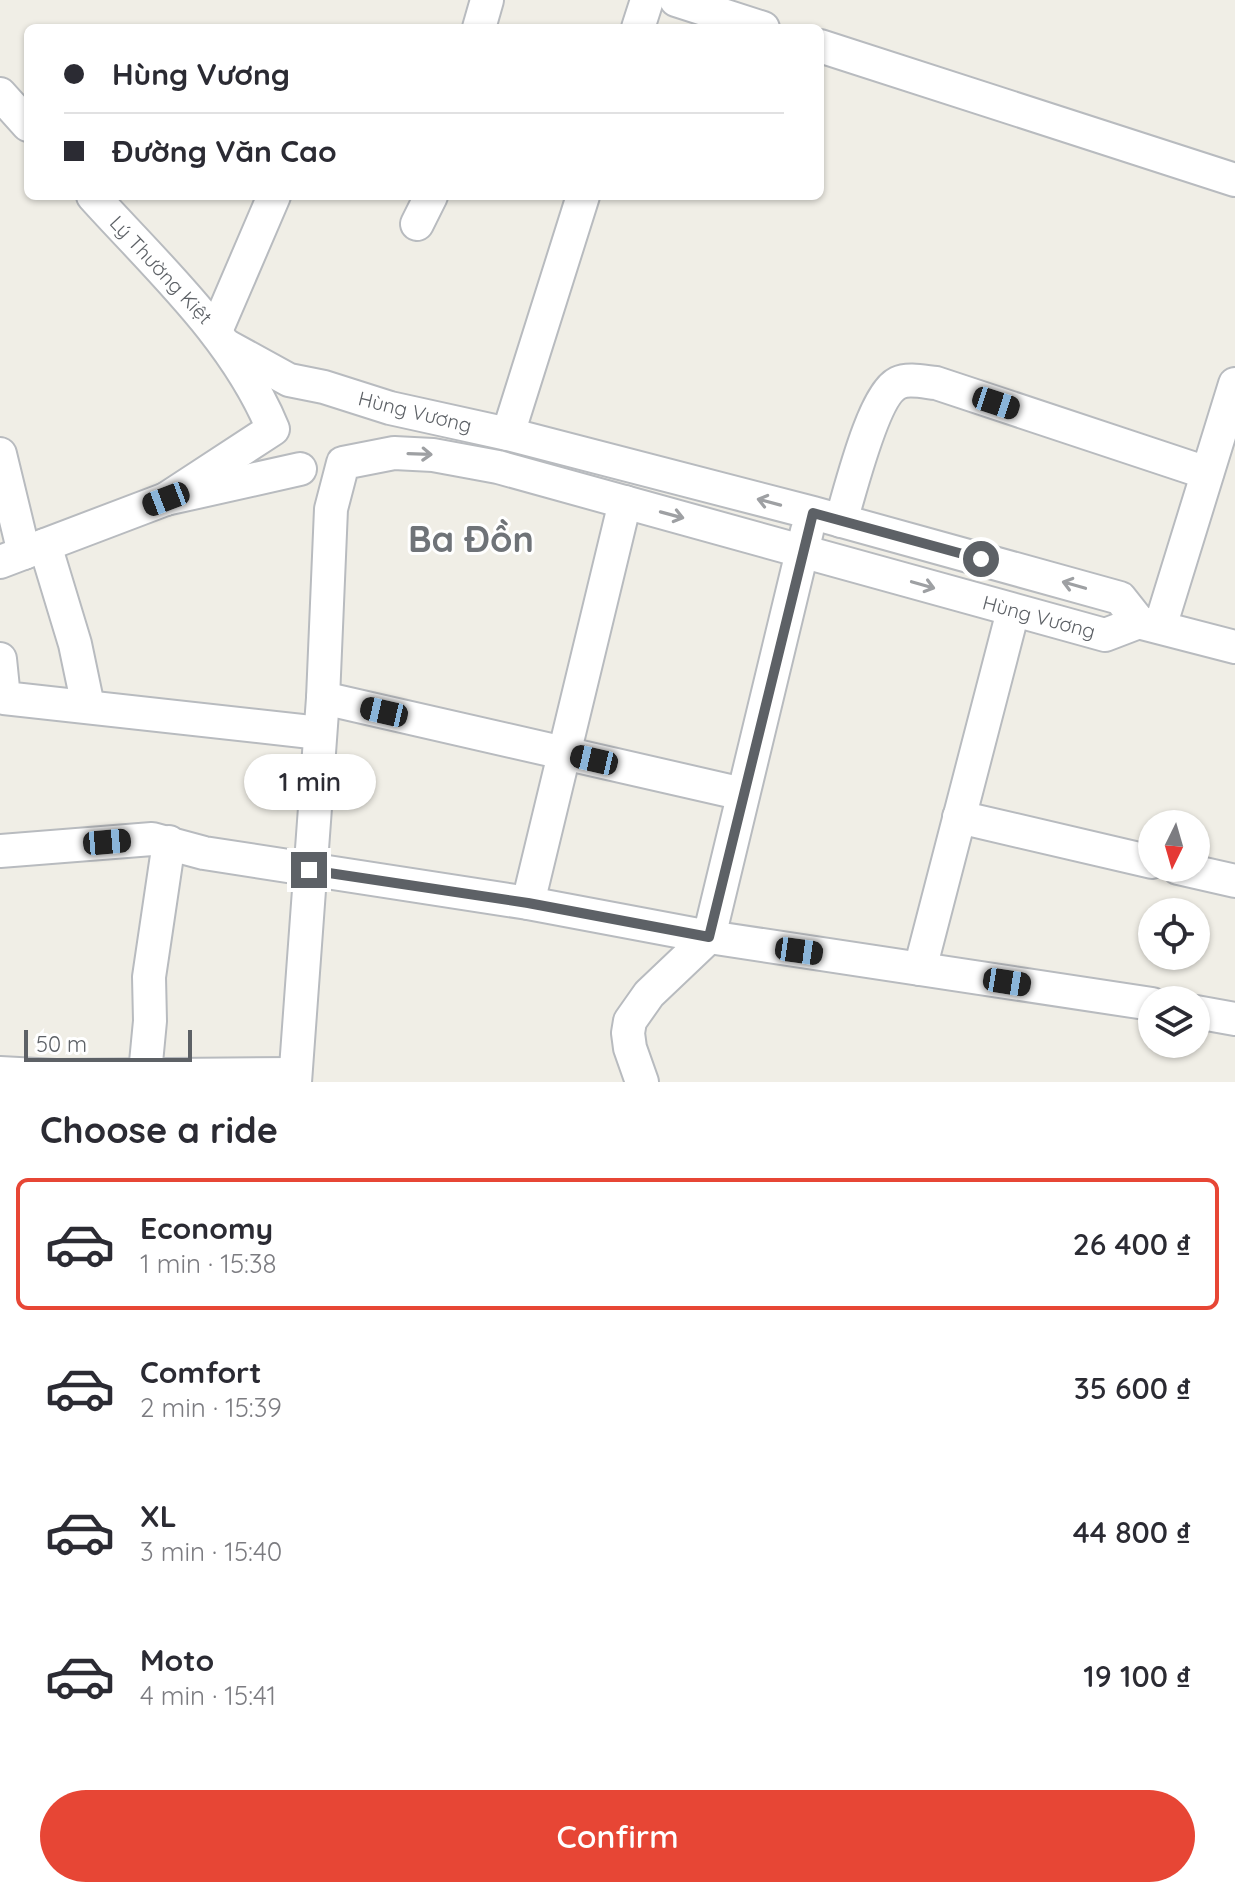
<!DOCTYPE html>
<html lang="en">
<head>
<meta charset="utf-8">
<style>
  :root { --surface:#fff; --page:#f2f2f3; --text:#2b2b33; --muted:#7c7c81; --line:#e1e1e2; --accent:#e74635 }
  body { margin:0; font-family:Quicksand,sans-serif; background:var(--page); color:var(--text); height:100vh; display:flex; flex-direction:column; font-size:30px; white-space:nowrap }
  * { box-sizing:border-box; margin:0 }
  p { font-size:26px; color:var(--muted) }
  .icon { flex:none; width:44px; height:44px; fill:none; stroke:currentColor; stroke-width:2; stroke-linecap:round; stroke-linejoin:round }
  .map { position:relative; height:1082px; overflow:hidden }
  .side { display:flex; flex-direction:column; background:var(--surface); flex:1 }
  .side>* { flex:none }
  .top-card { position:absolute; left:24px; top:24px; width:800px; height:176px; border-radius:12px; box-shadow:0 2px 6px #0004; display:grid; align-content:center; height:176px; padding:0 40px; background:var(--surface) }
  .needle { width:52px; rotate:185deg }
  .controls { position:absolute; left:1138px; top:810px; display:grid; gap:16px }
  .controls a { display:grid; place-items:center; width:72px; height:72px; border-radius:50%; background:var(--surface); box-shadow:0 2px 6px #0004; font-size:40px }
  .scale { position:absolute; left:24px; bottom:20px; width:168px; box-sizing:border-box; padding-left:8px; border:4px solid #5d6166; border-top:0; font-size:22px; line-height:28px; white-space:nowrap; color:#5d6166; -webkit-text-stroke:6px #fff; paint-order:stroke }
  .end { position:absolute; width:36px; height:36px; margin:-18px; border:10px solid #5d6166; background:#fff; box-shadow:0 0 0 4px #fff }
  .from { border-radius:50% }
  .bubble { position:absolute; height:56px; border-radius:28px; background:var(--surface); box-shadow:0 2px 6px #0004; font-size:26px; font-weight:600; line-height:56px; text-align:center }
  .car { position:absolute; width:24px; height:48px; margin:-24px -12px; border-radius:10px; box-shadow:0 0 6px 2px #0007; background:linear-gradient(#222 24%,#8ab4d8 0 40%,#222 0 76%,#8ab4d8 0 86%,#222 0) }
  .top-card b { display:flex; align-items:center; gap:28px; height:76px; font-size:30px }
  .top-card b+b { border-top:2px solid var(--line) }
  .top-card i { width:20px; height:20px; background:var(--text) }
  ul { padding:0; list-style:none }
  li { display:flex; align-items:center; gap:24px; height:132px; margin:0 16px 12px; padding:0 24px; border:4px solid transparent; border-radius:12px }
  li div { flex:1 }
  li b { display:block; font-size:30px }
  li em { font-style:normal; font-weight:600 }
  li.current { border-color:var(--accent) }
  li>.icon { width:72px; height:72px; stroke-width:1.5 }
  h2 { padding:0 40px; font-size:36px; line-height:96px }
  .cta { display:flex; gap:16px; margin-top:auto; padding:16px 40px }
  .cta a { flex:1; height:92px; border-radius:48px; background:var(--accent); color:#fff; font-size:32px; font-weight:600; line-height:92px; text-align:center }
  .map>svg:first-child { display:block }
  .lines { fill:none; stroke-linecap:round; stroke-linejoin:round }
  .minor-casing { stroke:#b8bbbf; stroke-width:36 }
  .minor { stroke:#fff; stroke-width:32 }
  .oneway { stroke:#9ea0a3 }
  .route { stroke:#5d6166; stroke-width:10 }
  .labels { text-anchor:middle; stroke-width:6; stroke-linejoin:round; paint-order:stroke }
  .street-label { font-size:20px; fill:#5d6166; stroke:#fff }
  .town-label { font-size:36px; font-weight:bold; fill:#6f7378; stroke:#fff }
</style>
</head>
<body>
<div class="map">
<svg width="1235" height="1082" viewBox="0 0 1235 1082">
  <rect width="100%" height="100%" fill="#f0eee6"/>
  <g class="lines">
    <defs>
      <g id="minor">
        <polyline points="676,0 763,28"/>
        <polyline points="479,28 487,0"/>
        <polyline points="638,28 647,0"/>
        <polyline points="820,46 1235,180"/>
        <polyline points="0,94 28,125"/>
        <path d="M93 196C158 268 235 337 273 429L166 499"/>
        <polyline points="417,224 431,196"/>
        <polyline points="216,331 274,196"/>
        <polyline points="227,346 289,380 324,387 390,408 508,434 813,513 1120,598 1139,622"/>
        <polyline points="508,434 583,196"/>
        <polyline points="0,454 24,553"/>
        <path d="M841 521C850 492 873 395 898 383 908 378 925 382 936 383L1207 473"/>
        <polyline points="45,545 75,644 88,706"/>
        <polyline points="0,562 166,499 300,469"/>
        <polyline points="1142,623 1235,647"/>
        <polyline points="1160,627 1235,384"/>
        <polyline points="0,659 4,698 320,733"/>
        <polyline points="323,698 743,794"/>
        <polyline points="959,817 1152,862"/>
        <polyline points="0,851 152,839 204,853 528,903 709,937 1152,1004"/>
        <polyline points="1178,868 1235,881"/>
        <polyline points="528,903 625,502"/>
        <polyline points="920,969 1013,611"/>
        <polyline points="1196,1012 1235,1019"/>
        <polyline points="0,1073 56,1076 295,1074"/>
        <polyline points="145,1073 150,1021 149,977 169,842"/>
        <polyline points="295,1082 323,698 331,509 343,463 394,453 433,455 498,467 1105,635 1139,622"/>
        <polyline points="642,1082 630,1048 628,1033 630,1021 649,994 709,937 807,531"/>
      </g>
    </defs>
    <use href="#minor" class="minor-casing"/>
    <use href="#minor" class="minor"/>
  </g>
  <defs><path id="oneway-shaft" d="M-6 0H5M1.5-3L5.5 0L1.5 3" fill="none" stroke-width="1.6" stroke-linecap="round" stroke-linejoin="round" transform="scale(2)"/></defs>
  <g class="oneway">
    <use href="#oneway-shaft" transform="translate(420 454) rotate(2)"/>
    <use href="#oneway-shaft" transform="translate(769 502) rotate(-165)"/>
    <use href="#oneway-shaft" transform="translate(672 515) rotate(15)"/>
    <use href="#oneway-shaft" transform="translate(923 585) rotate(16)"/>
    <use href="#oneway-shaft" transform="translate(1074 585) rotate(-164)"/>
  </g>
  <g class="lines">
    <polyline class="route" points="309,870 528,903 709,937 813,513 981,559"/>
  </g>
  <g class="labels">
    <g class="street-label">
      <text transform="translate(161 270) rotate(47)" y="7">Lý Thường Kiệt</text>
      <text transform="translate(415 412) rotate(14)" y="7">Hùng Vương</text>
      <text transform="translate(1039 617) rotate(15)" y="7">Hùng Vương</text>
    </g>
    <g class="town-label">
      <text x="471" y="552">Ba Đồn</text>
    </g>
  </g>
</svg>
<div class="controls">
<a><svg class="needle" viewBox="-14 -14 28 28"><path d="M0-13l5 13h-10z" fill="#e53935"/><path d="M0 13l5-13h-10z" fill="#7c7c81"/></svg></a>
<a><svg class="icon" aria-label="locate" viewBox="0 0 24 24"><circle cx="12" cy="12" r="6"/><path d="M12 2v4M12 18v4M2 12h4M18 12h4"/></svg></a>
<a><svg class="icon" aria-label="layers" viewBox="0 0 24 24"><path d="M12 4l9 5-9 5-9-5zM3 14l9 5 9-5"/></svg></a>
</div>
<div class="scale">50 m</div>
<i class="end from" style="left:981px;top:559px"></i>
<i class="end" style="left:309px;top:870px"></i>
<div class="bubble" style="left:244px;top:754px;width:132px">1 min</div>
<i class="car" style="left:996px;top:403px;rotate:108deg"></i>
<i class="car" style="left:166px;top:499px;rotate:249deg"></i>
<i class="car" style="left:384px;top:712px;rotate:283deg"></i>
<i class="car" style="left:594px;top:760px;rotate:283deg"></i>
<i class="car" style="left:107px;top:842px;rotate:85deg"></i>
<i class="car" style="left:799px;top:951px;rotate:98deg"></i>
<i class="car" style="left:1007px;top:982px;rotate:99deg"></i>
<div class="top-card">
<b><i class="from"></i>Hùng Vương</b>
<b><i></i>Đường Văn Cao</b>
</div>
</div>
<section class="side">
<h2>Choose a ride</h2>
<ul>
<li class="current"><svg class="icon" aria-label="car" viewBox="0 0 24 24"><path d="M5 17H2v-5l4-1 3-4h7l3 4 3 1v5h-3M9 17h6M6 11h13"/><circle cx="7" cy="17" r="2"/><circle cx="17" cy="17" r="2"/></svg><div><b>Economy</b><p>1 min · 15:38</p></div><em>26 400 ₫</em></li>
<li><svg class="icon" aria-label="car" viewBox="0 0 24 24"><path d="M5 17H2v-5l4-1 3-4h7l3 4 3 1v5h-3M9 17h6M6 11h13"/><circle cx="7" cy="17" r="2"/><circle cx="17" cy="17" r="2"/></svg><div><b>Comfort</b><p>2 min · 15:39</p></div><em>35 600 ₫</em></li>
<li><svg class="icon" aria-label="car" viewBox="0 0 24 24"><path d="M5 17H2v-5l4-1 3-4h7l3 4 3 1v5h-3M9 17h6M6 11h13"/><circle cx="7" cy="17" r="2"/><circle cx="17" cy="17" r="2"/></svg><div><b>XL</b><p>3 min · 15:40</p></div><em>44 800 ₫</em></li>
<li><svg class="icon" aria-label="car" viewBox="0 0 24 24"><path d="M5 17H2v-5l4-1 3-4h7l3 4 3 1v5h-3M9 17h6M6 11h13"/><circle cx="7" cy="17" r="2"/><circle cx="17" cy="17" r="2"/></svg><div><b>Moto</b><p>4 min · 15:41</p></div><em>19 100 ₫</em></li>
</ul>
<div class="cta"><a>Confirm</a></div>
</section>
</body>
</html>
